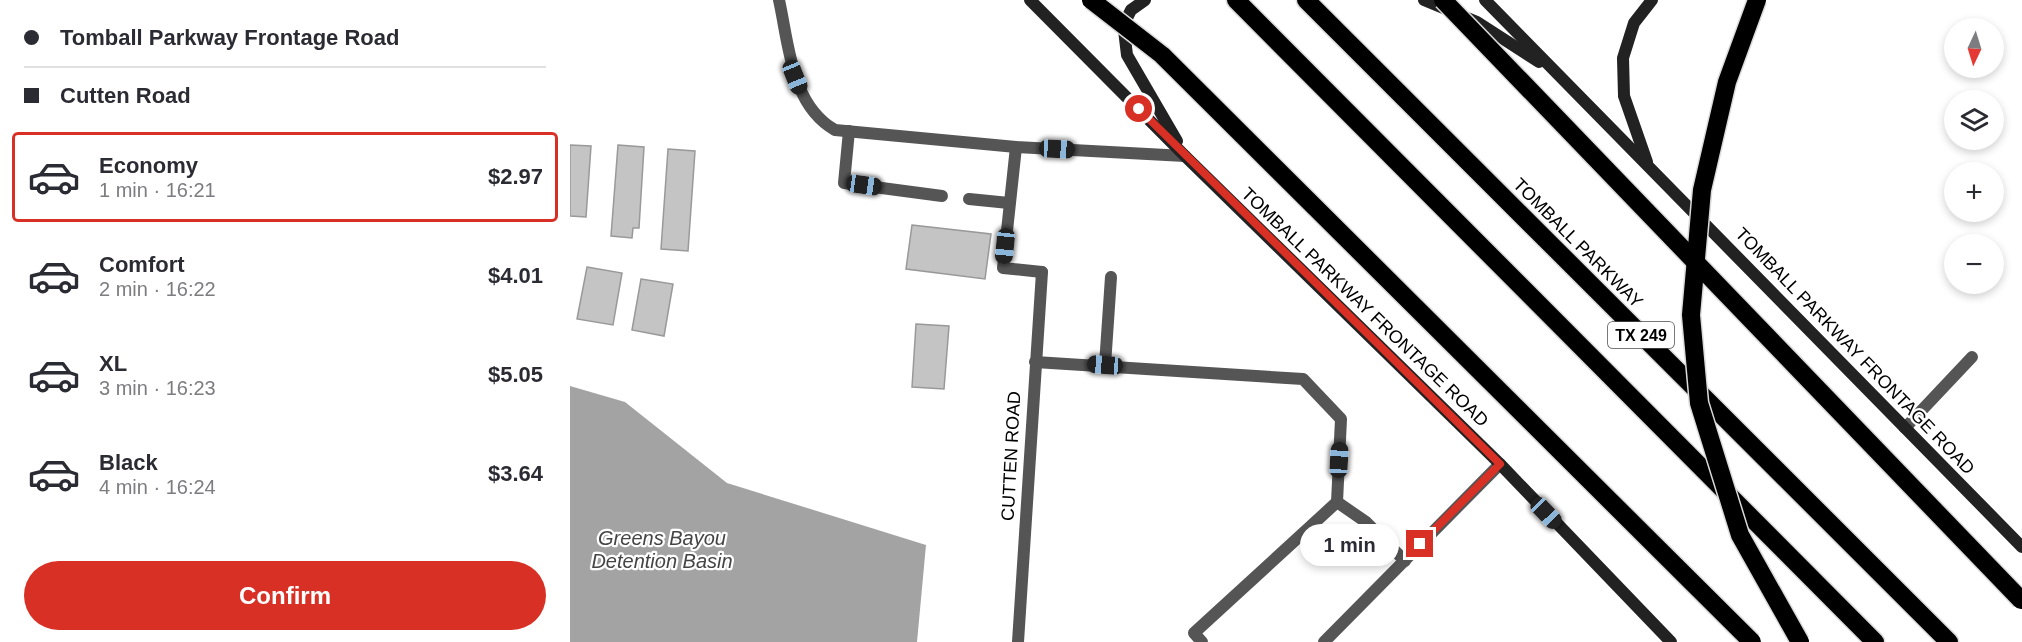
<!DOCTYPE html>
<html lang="en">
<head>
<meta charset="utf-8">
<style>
  :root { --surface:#fff; --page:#f7f7f7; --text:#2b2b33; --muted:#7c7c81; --line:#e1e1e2; --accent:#d93025 }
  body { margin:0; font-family:Helvetica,sans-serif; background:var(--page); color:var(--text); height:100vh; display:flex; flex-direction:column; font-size:22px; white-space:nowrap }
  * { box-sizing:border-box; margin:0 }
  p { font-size:20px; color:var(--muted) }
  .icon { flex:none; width:33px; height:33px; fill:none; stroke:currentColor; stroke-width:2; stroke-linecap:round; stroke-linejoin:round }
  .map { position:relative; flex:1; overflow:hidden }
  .details { display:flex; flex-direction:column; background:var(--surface); width:570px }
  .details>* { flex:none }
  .guide { display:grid; align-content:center; height:132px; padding:0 24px; background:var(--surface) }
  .needle { width:39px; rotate:184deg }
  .tools { position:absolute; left:1374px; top:18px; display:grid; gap:12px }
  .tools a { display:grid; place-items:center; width:60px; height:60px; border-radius:50%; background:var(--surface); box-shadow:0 3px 9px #0003; font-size:30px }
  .end { position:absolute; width:27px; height:27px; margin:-14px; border:8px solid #d93025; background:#fff; box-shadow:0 0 0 3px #fff }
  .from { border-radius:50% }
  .bubble { position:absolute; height:42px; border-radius:21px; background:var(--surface); box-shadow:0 3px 9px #0003; font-size:20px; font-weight:600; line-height:42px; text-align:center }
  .car { position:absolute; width:18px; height:36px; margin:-18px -9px; border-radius:8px; box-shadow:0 0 4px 2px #0007; background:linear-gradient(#222 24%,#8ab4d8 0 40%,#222 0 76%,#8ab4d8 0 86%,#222 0) }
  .guide b { display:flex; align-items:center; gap:21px; height:57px; font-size:22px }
  .guide b+b { border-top:2px solid var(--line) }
  .guide i { width:15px; height:15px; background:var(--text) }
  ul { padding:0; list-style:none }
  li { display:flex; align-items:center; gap:18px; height:90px; margin:0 12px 9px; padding:0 12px; border:3px solid transparent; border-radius:6px }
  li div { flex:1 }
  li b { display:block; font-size:22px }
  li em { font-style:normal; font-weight:600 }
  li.selected { border-color:var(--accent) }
  li>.icon { width:54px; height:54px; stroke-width:1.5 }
  .cta { display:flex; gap:12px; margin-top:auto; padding:12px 24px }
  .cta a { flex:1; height:69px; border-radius:36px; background:var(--accent); color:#fff; font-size:24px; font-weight:600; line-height:69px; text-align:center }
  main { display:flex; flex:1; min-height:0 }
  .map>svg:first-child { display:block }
  .water { fill:#a3a3a3 }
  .building { fill:#c4c4c4; stroke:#999; stroke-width:1.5 }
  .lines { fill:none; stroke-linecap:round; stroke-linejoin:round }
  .motorway-casing { stroke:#dbdbdb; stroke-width:21 }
  .service { stroke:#555; stroke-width:12 }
  .minor { stroke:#555; stroke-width:12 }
  .tertiary { stroke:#555; stroke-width:12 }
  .secondary { stroke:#222; stroke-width:12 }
  .motorway { stroke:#000; stroke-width:18 }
  .motorway-bridge-casing { stroke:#dbdbdb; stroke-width:21; stroke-linecap:butt }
  .motorway-bridge { stroke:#000; stroke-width:18 }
  .route { stroke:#d93025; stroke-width:8 }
  .labels { text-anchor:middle; stroke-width:4.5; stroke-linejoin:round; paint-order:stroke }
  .shield { fill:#fff; stroke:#4c4c4c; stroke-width:1.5 }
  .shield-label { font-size:16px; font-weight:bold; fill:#000 }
  .street-label { font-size:18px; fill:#000; stroke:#fff }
  .water-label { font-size:20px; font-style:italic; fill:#444; stroke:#fff }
</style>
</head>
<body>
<main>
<section class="details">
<div class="guide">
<b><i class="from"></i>Tomball Parkway Frontage Road</b>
<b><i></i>Cutten Road</b>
</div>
<ul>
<li class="selected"><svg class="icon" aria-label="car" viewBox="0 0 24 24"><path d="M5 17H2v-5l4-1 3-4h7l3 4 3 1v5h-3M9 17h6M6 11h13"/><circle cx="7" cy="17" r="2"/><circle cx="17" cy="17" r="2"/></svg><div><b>Economy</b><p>1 min · 16:21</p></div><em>$2.97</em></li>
<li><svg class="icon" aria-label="car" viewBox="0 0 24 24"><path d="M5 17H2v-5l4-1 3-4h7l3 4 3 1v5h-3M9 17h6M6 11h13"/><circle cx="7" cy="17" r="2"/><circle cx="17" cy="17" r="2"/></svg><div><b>Comfort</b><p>2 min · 16:22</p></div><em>$4.01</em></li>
<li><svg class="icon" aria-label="car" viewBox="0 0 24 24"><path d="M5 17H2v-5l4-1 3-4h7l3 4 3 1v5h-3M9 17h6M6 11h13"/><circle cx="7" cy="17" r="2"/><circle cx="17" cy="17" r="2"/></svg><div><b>XL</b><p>3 min · 16:23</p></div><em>$5.05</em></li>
<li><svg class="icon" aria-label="car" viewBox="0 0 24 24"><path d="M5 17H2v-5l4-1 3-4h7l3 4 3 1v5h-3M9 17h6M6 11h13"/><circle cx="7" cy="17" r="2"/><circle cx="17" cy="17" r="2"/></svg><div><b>Black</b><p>4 min · 16:24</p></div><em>$3.64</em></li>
</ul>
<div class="cta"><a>Confirm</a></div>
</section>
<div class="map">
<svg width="1452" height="642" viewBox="0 0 1452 642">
  <rect width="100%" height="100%" fill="#fff"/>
  <polygon class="water" points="0,386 55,402 157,483 356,545 347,642 0,642"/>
  <g class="building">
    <polygon points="0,145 21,146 16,217 0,216"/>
    <polygon points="48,145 74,147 69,228 63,228 62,238 41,236"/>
    <polygon points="98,149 125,151 118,251 91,249"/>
    <polygon points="342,225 421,234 415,279 336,269"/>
    <polygon points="17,267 52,273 43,325 7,319"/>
    <polygon points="71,279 103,284 94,336 62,330"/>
    <polygon points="346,324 379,326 374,389 342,387"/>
  </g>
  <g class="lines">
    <defs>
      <g id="motorway">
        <polyline points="666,0 1305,642"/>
        <polyline points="736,0 1379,642"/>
      </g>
    </defs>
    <use href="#motorway" class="motorway-casing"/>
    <g class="service">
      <path d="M209 0C219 45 221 105 265 130L446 147 615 156"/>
      <polyline points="279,131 274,183 372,196"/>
      <polyline points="446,147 433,268 472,272"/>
      <polyline points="399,199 439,203"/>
      <polyline points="465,362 733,379 771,419 767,502 624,633 632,642"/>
      <polyline points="535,365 541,277"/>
      <polyline points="1335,428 1402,357"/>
      <polyline points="767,502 796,522 835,561"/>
    </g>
    <polyline class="minor" points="448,642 472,272"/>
    <polyline class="tertiary" points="754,642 930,464"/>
    <g class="secondary">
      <polyline points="460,0 615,156 930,464 1101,642"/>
      <polyline points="575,0 561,10 556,20 554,30 557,55 607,141"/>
      <polyline points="854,0 907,22 969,62"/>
      <polyline points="915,0 1452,547"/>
      <polyline points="1077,162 1054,96 1053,58 1064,23 1082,0"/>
    </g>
    <use href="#motorway" class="motorway"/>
    <defs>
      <g id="motorway-bridge">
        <polyline points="521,0 592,55 1182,642"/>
        <polyline points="873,0 1451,600"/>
        <polyline points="1187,0 1157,82 1132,190 1121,315 1129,403 1170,535 1230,642"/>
      </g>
    </defs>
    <use href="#motorway-bridge" class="motorway-bridge-casing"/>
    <use href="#motorway-bridge" class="motorway-bridge"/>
  </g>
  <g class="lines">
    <polyline class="route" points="569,109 930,464 850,544"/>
  </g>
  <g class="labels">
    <rect class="shield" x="1038" y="322" width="66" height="26" rx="4.5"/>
    <g class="shield-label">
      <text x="1071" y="341">TX 249</text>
    </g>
    <g class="street-label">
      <text transform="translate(1008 243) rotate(45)" y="6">TOMBALL PARKWAY</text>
      <text transform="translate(795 307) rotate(44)" y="6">TOMBALL PARKWAY FRONTAGE ROAD</text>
      <text transform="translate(1285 351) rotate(46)" y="6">TOMBALL PARKWAY FRONTAGE ROAD</text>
      <text transform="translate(441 456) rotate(-87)" y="6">CUTTEN ROAD</text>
    </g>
    <g class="water-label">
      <text x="92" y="545">Greens Bayou<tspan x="92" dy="23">Detention Basin</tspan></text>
    </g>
  </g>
</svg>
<div class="tools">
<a><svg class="needle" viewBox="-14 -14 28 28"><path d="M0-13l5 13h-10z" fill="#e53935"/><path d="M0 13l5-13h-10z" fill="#7c7c81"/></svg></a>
<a><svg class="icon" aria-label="layers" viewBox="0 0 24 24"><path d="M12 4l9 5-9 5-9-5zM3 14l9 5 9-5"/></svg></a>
<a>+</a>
<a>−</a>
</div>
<i class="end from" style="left:569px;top:109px"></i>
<i class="end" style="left:850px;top:544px"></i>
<div class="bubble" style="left:730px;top:524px;width:99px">1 min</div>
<i class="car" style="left:225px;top:77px;rotate:158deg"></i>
<i class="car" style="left:487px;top:149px;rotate:93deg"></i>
<i class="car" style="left:294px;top:185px;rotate:98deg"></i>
<i class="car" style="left:435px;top:246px;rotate:186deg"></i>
<i class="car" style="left:535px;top:365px;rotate:274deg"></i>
<i class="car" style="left:769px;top:460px;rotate:3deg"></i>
<i class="car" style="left:976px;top:513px;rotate:136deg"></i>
</div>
</main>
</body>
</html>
